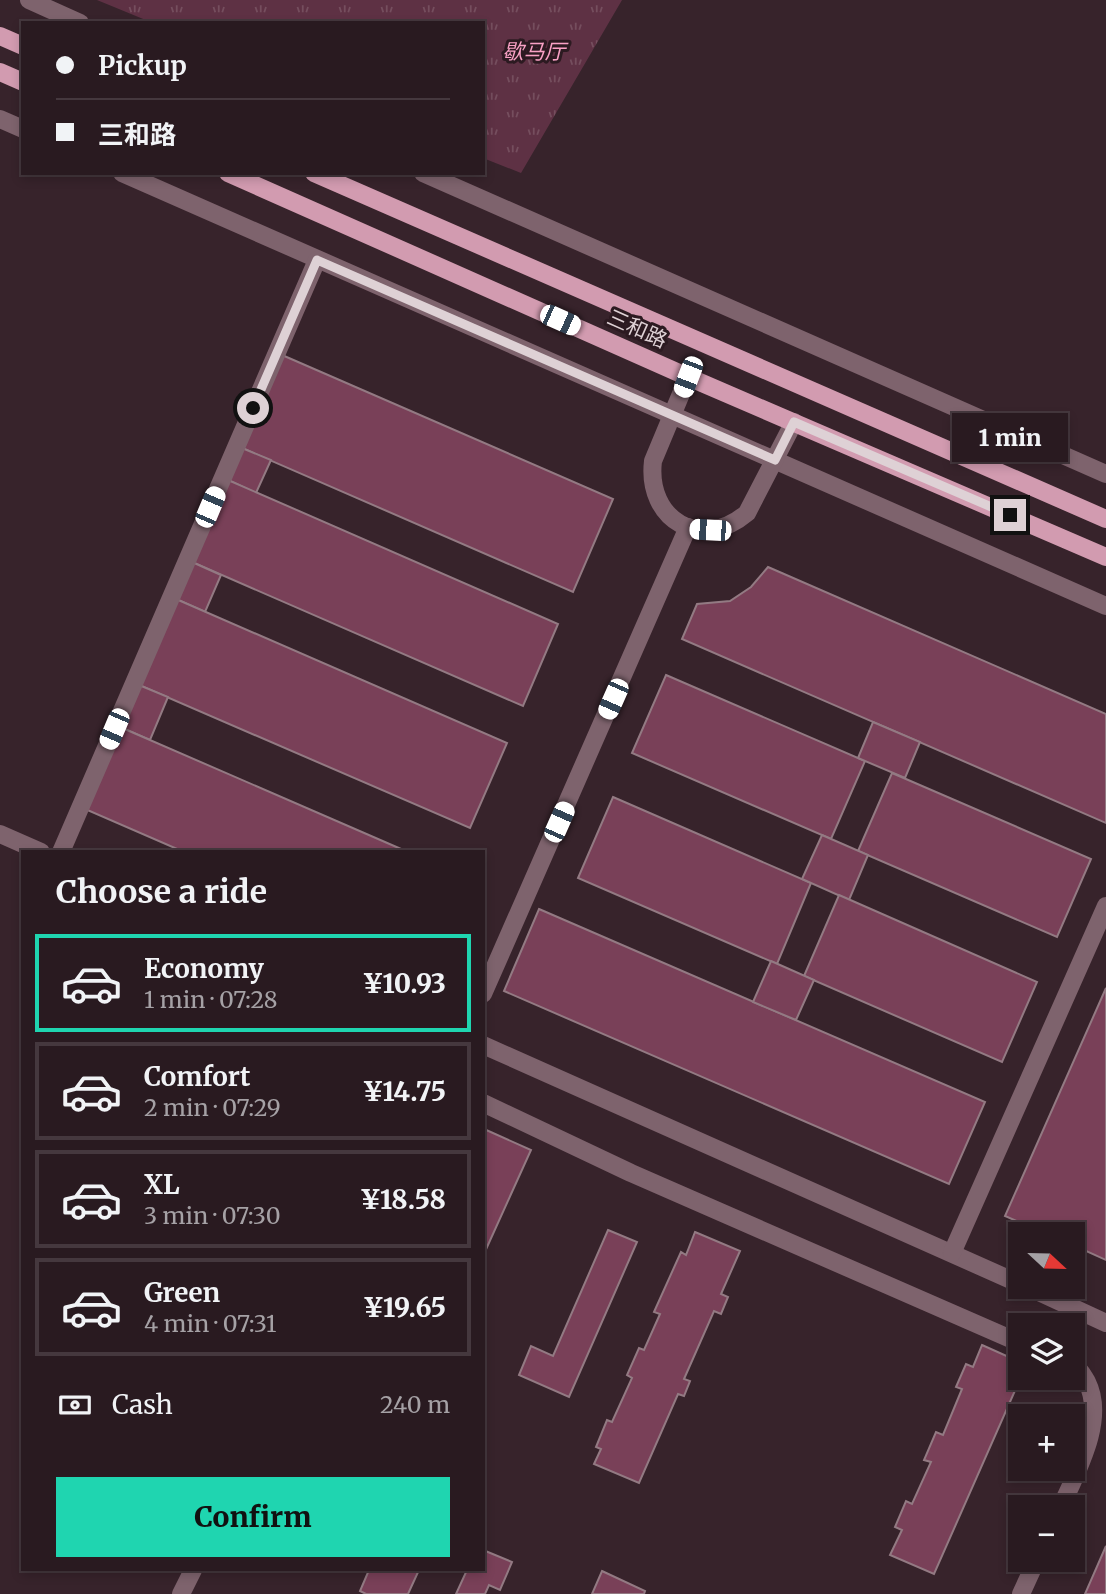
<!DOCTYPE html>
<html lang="en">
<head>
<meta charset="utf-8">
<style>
  :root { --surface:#291a20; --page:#312329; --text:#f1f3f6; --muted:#a5a1a5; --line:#45383e; --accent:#1fd5b0 }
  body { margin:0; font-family:Merriweather,"Noto Sans SC",serif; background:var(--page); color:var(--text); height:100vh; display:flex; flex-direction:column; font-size:26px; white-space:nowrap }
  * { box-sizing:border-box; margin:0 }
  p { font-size:23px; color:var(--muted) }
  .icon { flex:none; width:38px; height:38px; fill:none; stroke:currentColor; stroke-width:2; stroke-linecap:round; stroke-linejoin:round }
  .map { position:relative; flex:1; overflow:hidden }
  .details { position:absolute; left:21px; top:850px; width:464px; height:721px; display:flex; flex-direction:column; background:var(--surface); border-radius:0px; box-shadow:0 4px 10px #0003,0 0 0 2px var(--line) }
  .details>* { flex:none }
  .top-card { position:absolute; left:21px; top:21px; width:464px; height:154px; border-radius:0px; box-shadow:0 4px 10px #0003,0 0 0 2px var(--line); display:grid; align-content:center; height:154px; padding:0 35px; background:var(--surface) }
  .needle { width:46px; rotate:112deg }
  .buttons { position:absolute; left:1008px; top:1222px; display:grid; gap:14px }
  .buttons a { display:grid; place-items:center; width:77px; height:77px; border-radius:0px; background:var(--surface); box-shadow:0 4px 10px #0003,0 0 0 2px var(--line); font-size:35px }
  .end { position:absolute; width:32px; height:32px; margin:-16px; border:9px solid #ded1d5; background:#111; box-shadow:0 0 0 4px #111 }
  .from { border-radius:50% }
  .bubble { position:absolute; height:49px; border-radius:0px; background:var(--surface); box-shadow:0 4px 10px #0003,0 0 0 2px var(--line); font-size:23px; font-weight:800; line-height:49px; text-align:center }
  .car { position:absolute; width:21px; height:42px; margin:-21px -10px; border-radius:9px; box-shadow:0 0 5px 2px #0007; background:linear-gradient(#fff 24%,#345 0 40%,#fff 0 76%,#345 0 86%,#fff 0) }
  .top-card b { display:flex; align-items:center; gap:24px; height:66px; font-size:26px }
  .top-card b+b { border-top:2px solid var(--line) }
  .top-card i { width:18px; height:18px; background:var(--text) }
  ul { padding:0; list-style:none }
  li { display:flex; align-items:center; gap:21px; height:98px; margin:0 14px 10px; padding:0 21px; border:4px solid var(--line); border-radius:0px }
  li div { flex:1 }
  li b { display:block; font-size:26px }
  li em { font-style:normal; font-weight:800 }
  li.on { border-color:var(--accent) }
  li>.icon { width:63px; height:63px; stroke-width:1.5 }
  h2 { padding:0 35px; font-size:32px; line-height:84px }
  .pay { display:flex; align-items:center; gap:18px; height:77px; padding:0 35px; font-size:26px }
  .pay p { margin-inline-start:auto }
  .cta { display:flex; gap:14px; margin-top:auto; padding:14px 35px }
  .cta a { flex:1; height:80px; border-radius:0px; background:var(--accent); color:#111; font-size:28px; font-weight:800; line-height:80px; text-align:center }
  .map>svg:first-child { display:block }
  .park { fill:url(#park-tufts) }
  .building { fill:#794058; stroke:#937a83; stroke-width:2 }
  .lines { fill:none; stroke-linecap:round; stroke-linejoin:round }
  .minor { stroke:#7e636d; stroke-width:18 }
  .major { stroke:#d29bb0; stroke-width:18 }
  .route { stroke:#ded1d5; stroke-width:9 }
  .labels { text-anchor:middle; stroke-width:6; stroke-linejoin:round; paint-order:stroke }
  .park-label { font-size:21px; font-style:italic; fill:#f9a1c5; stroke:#2c1a21 }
  .street-label { font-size:21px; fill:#ded1d5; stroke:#2c1a21 }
</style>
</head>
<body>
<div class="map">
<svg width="1106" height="1594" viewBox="0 0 1106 1594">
  <defs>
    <pattern id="park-tufts" width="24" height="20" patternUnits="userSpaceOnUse" patternTransform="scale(1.75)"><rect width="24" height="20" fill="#5e3144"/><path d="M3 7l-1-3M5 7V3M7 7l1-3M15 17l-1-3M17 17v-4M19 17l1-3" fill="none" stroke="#754e5e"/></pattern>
  </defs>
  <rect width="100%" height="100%" fill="#37232b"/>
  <polygon class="park" points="97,0 622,0 521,173 483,158 483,23 153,23"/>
  <g class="building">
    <polygon points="282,355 613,499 573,592 242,448"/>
    <polygon points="242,448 271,460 256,493 228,480"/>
    <polygon points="228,480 558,624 523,706 192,562"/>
    <polygon points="192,562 221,575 205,612 176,599"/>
    <polygon points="768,567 1106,714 1106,823 682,639 697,604 730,601 751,587"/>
    <polygon points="176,599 507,743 470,828 139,685"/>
    <polygon points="666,675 865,761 831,839 632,753"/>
    <polygon points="139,685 168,697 150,740 120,727"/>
    <polygon points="873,722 920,742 905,778 858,758"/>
    <polygon points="120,727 408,852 184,852 85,809"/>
    <polygon points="892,773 1091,859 1057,937 858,851"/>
    <polygon points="613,797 811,883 777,964 578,878"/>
    <polygon points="822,835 868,855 849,900 802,879"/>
    <polygon points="839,895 1037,982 1002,1062 804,976"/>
    <polygon points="539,909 985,1102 949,1184 504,991"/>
    <polygon points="771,961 814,980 796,1020 753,1002"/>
    <polygon points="1106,988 1106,1260 1073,1245 1073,1234 1046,1234 1005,1216"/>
    <polygon points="484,1129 531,1150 483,1256 483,1131"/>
    <polygon points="608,1230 637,1242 569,1397 519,1375 531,1346 553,1356"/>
    <polygon points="695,1232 740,1251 721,1294 728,1297 721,1314 714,1311 684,1379 690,1381 684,1396 678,1394 639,1483 594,1464 601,1449 596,1447 607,1420 612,1422 632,1378 627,1375 639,1348 644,1350 660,1314 654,1312 681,1252 686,1255"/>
    <polygon points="982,1345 1020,1362 1021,1377 934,1574 890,1555 902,1530 895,1527 906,1501 912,1504 931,1462 924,1460 936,1432 943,1435 962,1389 956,1387 966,1364 973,1367"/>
    <polygon points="1106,1546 1106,1594 1085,1594"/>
    <polygon points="483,1550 512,1562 500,1590 489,1585 485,1594 456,1594 467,1570 483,1570"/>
    <polygon points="369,1570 419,1570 408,1594 366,1594 360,1591"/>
    <polygon points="602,1571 645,1591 644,1594 592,1594"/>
  </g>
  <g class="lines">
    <g class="minor">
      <polyline points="29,0 80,23"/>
      <polyline points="0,119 23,129"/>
      <polyline points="122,173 1106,606"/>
      <polyline points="423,173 1106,474"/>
      <path d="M688 377 653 461C646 520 701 552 747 513L794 422"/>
      <polyline points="0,834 41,852"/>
      <polyline points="61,852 317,260"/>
      <polyline points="483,994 688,527"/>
      <polyline points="483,1045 1020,1284"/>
      <polyline points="483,1103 631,1173 1020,1343"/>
      <polyline points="952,1253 1106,906"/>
      <polyline points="1026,1286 1106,1323"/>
      <path d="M1061 1507C1077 1471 1106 1420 1087 1382 1083 1375 1080 1369 1073 1366"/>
      <polyline points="181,1594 193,1570"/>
      <polyline points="1021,1594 1037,1559"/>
    </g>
    <g class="major">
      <polyline points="0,36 23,46"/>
      <polyline points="0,72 23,82"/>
      <polyline points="228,173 688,377 1106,557"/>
      <polyline points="314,173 1106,519"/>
    </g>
  </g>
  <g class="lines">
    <polyline class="route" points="253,408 317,260 775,460 794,422 1010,515"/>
  </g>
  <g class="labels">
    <g class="park-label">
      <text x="534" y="59">歇马厅</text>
    </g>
    <g class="street-label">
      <text transform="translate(637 329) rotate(24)" y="7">三和路</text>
    </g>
  </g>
</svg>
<div class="buttons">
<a><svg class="needle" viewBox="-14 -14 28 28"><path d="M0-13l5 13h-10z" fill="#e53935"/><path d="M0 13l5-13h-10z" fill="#a5a1a5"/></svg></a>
<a><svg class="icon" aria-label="layers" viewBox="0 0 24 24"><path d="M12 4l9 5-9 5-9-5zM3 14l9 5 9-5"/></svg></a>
<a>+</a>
<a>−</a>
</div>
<i class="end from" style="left:253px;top:408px"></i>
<i class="end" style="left:1010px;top:515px"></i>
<div class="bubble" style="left:952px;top:413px;width:116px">1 min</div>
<i class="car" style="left:560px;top:320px;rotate:114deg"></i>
<i class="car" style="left:688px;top:377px;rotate:201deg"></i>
<i class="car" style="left:210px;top:507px;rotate:23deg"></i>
<i class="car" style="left:710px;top:530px;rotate:273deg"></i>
<i class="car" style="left:613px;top:699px;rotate:204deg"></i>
<i class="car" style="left:114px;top:729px;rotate:203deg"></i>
<i class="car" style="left:559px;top:822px;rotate:24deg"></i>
<div class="top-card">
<b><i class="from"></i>Pickup</b>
<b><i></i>三和路</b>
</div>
<section class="details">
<h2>Choose a ride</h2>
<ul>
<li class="on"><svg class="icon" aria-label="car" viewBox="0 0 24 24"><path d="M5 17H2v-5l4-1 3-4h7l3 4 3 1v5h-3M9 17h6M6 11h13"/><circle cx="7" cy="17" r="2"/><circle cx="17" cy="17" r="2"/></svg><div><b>Economy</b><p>1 min · 07:28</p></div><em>¥10.93</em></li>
<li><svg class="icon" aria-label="car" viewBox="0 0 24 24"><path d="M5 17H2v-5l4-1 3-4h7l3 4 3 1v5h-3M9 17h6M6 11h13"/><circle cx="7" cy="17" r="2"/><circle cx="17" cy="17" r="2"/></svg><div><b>Comfort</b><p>2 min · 07:29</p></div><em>¥14.75</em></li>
<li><svg class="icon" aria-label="car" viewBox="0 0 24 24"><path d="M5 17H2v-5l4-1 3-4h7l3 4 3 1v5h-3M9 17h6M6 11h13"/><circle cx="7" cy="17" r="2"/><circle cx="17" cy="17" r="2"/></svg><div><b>XL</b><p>3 min · 07:30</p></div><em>¥18.58</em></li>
<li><svg class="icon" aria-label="car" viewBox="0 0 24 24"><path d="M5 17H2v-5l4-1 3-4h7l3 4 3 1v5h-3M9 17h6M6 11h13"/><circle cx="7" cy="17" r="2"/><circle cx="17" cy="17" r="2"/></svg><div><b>Green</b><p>4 min · 07:31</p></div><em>¥19.65</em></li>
</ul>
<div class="pay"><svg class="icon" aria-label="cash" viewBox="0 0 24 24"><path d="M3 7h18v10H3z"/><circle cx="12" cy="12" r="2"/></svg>Cash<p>240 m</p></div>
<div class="cta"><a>Confirm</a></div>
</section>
</div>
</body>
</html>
